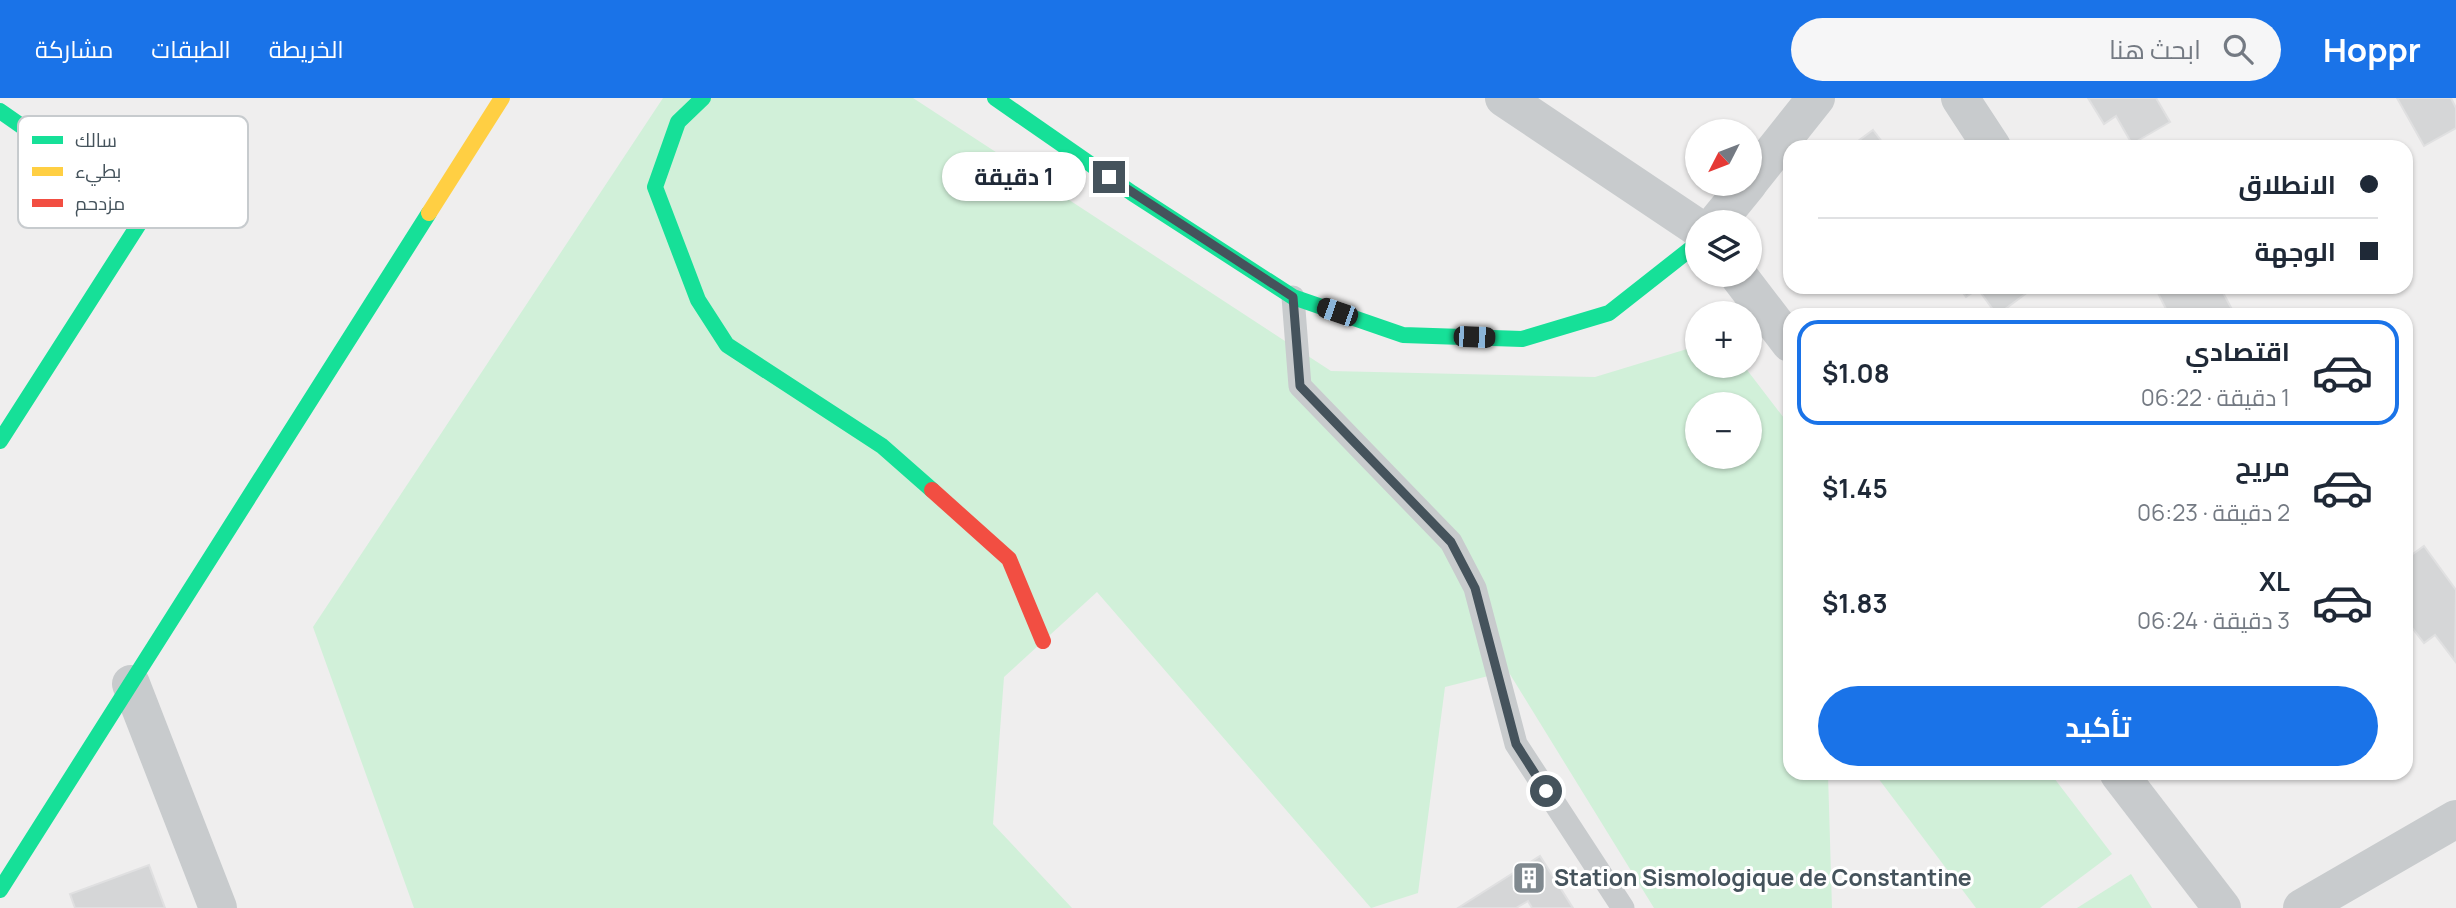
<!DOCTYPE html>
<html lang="ar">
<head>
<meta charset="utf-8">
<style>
  :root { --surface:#fff; --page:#f6f6f7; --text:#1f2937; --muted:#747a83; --line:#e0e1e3; --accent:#1a73e8 }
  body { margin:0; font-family:Manrope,Cairo,sans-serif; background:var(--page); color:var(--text); direction:rtl; height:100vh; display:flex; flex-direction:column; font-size:26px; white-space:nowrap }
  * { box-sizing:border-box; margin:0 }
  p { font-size:23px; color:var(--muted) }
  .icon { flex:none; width:38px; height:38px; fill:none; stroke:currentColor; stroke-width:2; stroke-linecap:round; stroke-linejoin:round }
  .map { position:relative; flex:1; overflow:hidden; direction:ltr }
  .drawer { position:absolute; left:1783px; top:210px; width:630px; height:472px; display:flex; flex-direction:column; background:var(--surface); border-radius:21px; box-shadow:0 2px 5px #0004; direction:rtl }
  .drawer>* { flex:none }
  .banner { position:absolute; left:1783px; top:42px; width:630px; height:154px; border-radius:21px; box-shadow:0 2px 5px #0004; direction:rtl; display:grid; align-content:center; height:154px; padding:0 35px; background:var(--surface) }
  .needle { width:46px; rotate:228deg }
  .tools { position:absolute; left:1685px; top:21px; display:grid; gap:14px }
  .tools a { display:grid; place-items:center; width:77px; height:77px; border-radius:50%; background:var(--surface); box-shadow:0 2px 5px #0004; font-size:35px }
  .end { position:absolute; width:32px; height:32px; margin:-16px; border:9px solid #45535c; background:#fff; box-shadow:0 0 0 4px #fff }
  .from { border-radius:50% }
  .bubble { position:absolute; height:49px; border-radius:24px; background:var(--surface); box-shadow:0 2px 5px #0004; font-size:23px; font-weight:700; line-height:49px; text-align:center; direction:rtl }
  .car { position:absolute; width:21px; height:42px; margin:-21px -10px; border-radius:9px; box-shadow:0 0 5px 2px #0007; background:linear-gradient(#222 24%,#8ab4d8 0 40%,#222 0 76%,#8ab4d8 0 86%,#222 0) }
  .banner b { display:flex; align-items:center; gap:24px; height:66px; font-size:26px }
  .banner b+b { border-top:2px solid var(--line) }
  .banner i { width:18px; height:18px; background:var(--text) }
  ul { padding:12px 0 0; list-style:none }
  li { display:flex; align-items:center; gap:21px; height:105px; margin:0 14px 10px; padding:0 21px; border:4px solid transparent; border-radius:21px }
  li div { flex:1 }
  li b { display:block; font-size:26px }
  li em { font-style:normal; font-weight:700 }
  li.on { border-color:var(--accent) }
  li>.icon { width:63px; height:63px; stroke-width:1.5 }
  .primary-button { display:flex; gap:14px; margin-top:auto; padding:14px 35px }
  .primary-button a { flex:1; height:80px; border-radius:42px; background:var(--accent); color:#fff; font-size:28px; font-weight:700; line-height:80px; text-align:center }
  header { display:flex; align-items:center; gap:42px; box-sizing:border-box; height:98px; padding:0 35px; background:var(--accent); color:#fff }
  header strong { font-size:33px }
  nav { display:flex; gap:38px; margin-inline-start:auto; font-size:24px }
  .search { width:490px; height:63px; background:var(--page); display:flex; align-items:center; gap:18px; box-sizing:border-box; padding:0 24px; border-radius:38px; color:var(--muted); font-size:26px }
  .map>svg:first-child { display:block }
  .green { fill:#d1f0d9; fill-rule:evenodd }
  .building { fill:#d5d6d7; stroke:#e0e0e1; stroke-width:2 }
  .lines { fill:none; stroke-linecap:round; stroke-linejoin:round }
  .lane { stroke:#c8cbcd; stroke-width:23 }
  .street { stroke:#c8cbcd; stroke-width:38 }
  .fast { stroke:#16e098; stroke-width:16 }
  .slow { stroke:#ffcf43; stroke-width:16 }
  .jam { stroke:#f24e42; stroke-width:16 }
  .route { stroke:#45535c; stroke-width:9 }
  .labels { text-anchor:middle; stroke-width:6; stroke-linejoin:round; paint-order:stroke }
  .poi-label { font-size:23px; font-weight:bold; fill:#45535c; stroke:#fff; text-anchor:start }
  .key { fill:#fff; stroke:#c7cbce; stroke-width:2 }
  .key-label { font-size:19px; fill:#45535c }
</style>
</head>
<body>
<header>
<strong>Hoppr</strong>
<div class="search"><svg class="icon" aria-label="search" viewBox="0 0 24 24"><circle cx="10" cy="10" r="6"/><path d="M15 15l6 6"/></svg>ابحث هنا</div>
<nav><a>الخريطة</a><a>الطبقات</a><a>مشاركة</a></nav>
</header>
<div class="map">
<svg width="2456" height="810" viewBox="0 0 2456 810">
  <rect width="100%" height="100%" fill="#efeeee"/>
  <g class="green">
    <path d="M663 0H913L1331 273 1595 279 1697 248 1698 268H1744L1790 328V676H1828L1832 810H1654L1508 573 1445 589 1418 795 1371 810 1097 494 1004 579 993 726 1072 810H414L313 529ZM1698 306H1750V359H1698Z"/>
    <polygon points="1875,676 2051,676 2112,756 2040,810 1976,810"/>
    <polygon points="2131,776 2152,810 2077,810"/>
  </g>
  <g class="building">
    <polygon points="2088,0 2156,0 2170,24 2132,46 2116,18 2104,26"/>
    <polygon points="2397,0 2451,0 2456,10 2456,30 2424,48"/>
    <polygon points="1873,32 1886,49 1850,49"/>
    <polygon points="1959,189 2031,189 2032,191 1997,217 1978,191 1966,199"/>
    <polygon points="2155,189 2220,189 2235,217 2169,217"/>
    <polygon points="2424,448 2456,492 2455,563 2435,537 2424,545 2406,522 2406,461"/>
    <polygon points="1540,758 1573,810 1532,810 1528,803 1516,810 1458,810"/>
    <polygon points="149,767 165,810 75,810 70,796"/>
  </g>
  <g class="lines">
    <polyline class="lane" points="1293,199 1300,288 1451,444 1475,490 1516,646 1623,810"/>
    <g class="street">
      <polyline points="1504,0 1698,130"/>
      <polyline points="1960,0 1992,49"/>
      <polyline points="1750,83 1816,0"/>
      <polyline points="1717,124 1748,86"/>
      <polyline points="1738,177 1790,245"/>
      <polyline points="131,586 218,810"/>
      <polyline points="2119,676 2222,810"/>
      <polyline points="2302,810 2456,721"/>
    </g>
    <g class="fast">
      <polyline points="703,0 678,24 655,89 698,202 727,247 882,348 932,392"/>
      <polyline points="995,0 1132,95 1293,199 1403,237 1522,241 1609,215 1698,145"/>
      <polyline points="0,13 146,115 0,343"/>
      <polyline points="0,792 429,115"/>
    </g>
    <polyline class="slow" points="429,115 502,0"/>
    <polyline class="jam" points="932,392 1009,461 1043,543"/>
  </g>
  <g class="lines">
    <polyline class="route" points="1109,79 1293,199 1300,288 1451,444 1475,490 1516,646 1546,693"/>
  </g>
  <defs>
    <symbol id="building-square" viewBox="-11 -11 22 22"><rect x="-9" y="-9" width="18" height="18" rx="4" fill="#80898f" stroke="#fff"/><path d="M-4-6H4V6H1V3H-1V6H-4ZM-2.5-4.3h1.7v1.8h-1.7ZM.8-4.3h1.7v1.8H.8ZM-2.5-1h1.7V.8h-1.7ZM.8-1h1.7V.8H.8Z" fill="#fff"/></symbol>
  </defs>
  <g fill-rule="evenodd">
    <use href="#building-square" x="1510" y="761" width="38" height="38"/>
  </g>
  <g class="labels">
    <g class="poi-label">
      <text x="1554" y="788">Station Sismologique de Constantine</text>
    </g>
  </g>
  <rect x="18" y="18" width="230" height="112" rx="10" class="key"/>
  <rect x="32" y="38" width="31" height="8" fill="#16e098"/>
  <rect x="32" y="69" width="31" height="9" fill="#ffcf43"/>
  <rect x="32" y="101" width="31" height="8" fill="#f24e42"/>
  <g class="key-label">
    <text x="75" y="49">سالك</text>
    <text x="75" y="80">بطيء</text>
    <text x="75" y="112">مزدحم</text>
  </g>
</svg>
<div class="tools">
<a><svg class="needle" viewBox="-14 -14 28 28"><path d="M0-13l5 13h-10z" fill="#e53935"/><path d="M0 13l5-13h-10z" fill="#747a83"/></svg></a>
<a><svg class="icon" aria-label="layers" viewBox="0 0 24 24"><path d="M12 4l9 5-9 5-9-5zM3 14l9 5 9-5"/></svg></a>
<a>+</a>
<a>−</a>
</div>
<i class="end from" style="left:1546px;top:693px"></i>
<i class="end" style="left:1109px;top:79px"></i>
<div class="bubble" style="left:942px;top:54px;width:144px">1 دقيقة</div>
<i class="car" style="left:1337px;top:214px;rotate:289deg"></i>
<i class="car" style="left:1474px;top:239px;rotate:92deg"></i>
<div class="banner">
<b><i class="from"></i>الانطلاق</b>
<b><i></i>الوجهة</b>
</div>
<section class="drawer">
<ul>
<li class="on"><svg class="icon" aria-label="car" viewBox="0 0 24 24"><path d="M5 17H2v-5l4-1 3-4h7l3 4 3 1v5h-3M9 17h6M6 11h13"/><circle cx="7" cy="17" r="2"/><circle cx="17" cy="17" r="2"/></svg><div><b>اقتصادي</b><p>1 دقيقة · 06:22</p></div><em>$1.08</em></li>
<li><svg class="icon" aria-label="car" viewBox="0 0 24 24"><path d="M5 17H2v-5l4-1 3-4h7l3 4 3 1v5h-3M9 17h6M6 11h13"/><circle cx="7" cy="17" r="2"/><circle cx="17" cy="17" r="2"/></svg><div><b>مريح</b><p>2 دقيقة · 06:23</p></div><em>$1.45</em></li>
<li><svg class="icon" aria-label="car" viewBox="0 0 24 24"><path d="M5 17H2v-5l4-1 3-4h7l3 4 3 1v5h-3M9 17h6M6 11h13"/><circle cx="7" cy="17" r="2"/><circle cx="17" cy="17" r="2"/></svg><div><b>XL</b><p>3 دقيقة · 06:24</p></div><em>$1.83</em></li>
</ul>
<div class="primary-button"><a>تأكيد</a></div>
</section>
</div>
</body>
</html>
